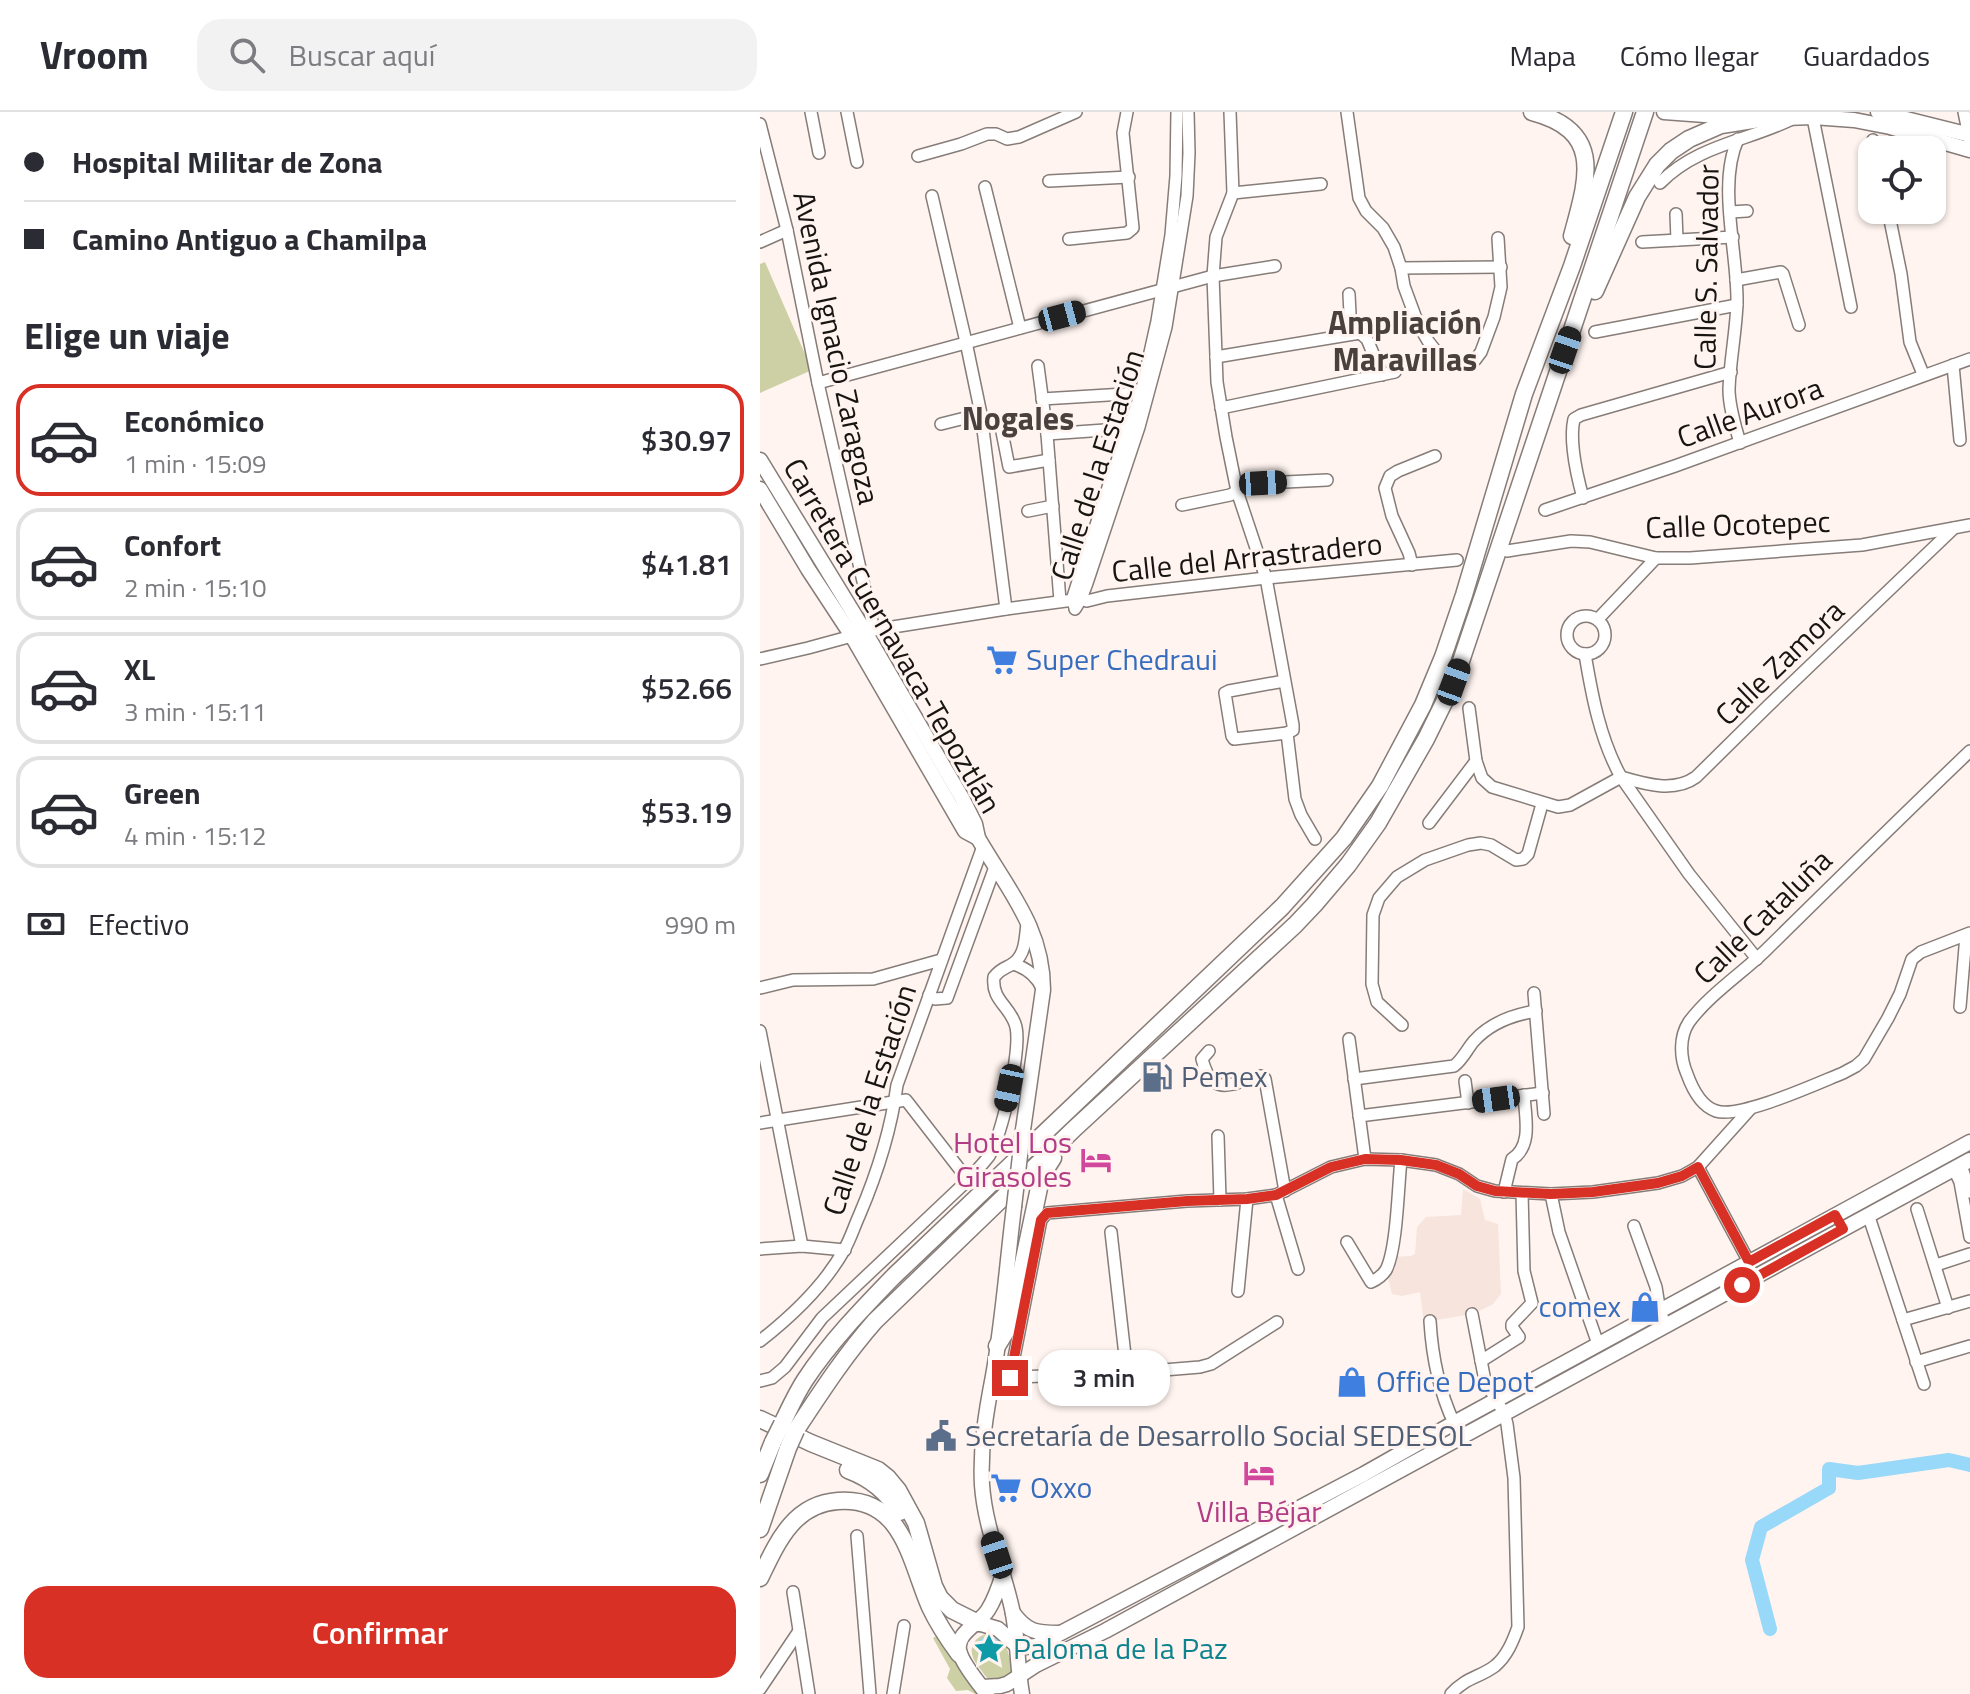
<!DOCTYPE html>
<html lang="es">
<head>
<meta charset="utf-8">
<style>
  :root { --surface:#fff; --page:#f2f2f3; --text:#2b2b33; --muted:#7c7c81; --line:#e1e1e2; --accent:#d93025 }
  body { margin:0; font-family:"Titillium Web",sans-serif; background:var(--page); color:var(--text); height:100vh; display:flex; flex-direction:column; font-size:30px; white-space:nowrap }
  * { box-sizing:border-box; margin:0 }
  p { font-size:26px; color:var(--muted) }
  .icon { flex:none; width:44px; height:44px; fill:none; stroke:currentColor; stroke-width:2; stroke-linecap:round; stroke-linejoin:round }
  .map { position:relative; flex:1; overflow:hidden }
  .sheet { display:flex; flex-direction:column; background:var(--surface); width:760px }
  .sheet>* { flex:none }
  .top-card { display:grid; align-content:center; height:176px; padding:0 24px; background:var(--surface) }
  .controls { position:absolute; left:1098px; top:24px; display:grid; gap:16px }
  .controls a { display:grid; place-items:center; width:88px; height:88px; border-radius:16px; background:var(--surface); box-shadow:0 2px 6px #0004; font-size:40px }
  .end { position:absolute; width:36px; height:36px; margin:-18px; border:10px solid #d93025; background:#fff; box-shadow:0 0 0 4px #fff }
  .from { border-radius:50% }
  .bubble { position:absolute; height:56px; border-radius:24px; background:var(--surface); box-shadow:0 2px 6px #0004; font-size:26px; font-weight:600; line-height:56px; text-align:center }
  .car { position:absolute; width:24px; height:48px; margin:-24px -12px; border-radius:10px; box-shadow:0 0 6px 2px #0007; background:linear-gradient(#222 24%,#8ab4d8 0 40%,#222 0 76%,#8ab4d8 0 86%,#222 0) }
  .top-card b { display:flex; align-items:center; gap:28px; height:76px; font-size:30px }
  .top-card b+b { border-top:2px solid var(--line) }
  .top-card i { width:20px; height:20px; background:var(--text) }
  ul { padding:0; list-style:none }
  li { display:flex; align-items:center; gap:24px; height:112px; margin:0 16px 12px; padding:0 8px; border:4px solid var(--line); border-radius:24px }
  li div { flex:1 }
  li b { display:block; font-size:30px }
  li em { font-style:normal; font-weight:600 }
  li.selected { border-color:var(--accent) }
  li>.icon { width:72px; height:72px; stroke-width:1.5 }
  h2 { padding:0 24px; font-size:36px; line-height:96px }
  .pay { display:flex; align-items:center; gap:20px; height:88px; padding:0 24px; font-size:30px }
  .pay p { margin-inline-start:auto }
  .action { display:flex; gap:16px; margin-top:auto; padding:16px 24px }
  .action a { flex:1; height:92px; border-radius:24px; background:var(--accent); color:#fff; font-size:32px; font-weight:600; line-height:92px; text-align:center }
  header { display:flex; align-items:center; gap:48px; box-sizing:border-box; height:112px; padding:0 40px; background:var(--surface); border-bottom:2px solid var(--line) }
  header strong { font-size:38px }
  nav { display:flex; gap:44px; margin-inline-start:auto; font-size:28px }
  .search { width:560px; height:72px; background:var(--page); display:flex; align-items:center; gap:20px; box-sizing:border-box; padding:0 28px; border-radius:24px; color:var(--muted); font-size:30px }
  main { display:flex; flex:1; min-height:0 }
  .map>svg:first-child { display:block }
  .built { fill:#f6e4dd }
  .green { fill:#ccd0a4 }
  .water { fill:#98d8f9 }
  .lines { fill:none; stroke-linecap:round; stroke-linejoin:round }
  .river { stroke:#98d8f9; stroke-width:14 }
  .minor-casing { stroke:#867c78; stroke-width:14 }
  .major-casing { stroke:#867c78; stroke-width:17 }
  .highway-casing { stroke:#867c78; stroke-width:19 }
  .minor { stroke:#fff; stroke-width:11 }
  .major { stroke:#fff; stroke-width:14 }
  .highway { stroke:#fff; stroke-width:16 }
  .major-bridge-casing { stroke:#867c78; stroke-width:17; stroke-linecap:butt }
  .highway-bridge-casing { stroke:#867c78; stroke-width:19; stroke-linecap:butt }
  .major-bridge { stroke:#fff; stroke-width:14 }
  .highway-bridge { stroke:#fff; stroke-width:16 }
  .route { stroke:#d93025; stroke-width:10 }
  .labels { text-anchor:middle; stroke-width:6; stroke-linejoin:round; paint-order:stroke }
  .street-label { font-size:30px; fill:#171412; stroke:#fff4f0 }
  .shop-label { font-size:30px; fill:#366cbe; stroke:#fff4f0; text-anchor:start }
  .service-label { font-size:30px; fill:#4e5e75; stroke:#fff4f0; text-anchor:start }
  .hotel-label { font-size:30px; fill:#b23c85; stroke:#fff4f0; text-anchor:end }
  .culture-label { font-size:30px; fill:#0d838f; stroke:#fff4f0; text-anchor:start }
  .neighbourhood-label { font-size:32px; font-weight:bold; fill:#4a413e; stroke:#fff4f0 }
</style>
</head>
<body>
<header>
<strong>Vroom</strong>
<div class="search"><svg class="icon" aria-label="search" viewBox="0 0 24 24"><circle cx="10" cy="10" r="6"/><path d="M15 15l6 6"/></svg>Buscar aquí</div>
<nav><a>Mapa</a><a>Cómo llegar</a><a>Guardados</a></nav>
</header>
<main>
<section class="sheet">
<div class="top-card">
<b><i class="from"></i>Hospital Militar de Zona</b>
<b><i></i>Camino Antiguo a Chamilpa</b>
</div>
<h2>Elige un viaje</h2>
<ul>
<li class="selected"><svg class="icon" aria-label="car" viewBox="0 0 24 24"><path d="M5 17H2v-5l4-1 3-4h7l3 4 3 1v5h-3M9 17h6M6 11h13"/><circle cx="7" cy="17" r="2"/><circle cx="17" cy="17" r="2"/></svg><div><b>Económico</b><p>1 min · 15:09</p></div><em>$30.97</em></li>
<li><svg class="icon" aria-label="car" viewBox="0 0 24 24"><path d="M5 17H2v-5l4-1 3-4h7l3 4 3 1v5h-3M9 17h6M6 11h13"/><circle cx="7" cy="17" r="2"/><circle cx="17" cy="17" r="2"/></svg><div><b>Confort</b><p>2 min · 15:10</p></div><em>$41.81</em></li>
<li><svg class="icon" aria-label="car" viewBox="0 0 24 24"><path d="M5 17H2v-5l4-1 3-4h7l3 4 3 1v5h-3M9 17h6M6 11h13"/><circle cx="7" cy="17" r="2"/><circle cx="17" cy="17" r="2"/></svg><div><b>XL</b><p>3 min · 15:11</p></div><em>$52.66</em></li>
<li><svg class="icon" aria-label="car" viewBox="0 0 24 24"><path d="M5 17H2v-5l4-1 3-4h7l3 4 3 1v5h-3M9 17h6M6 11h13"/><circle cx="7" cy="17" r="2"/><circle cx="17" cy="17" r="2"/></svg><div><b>Green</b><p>4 min · 15:12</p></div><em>$53.19</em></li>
</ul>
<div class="pay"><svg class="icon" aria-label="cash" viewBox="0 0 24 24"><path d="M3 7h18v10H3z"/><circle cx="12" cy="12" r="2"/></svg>Efectivo<p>990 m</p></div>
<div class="action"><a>Confirmar</a></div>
</section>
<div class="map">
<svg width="1210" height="1582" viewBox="0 0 1210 1582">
  <rect width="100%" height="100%" fill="#fff4f0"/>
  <polygon class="built" points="703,1077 720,1087 725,1108 738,1112 741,1182 732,1193 712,1202 665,1210 663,1204 660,1180 642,1184 632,1182 627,1161 632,1145 651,1144 655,1142 657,1115 666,1105 701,1103"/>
  <g class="green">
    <polygon points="5,150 52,258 0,281 0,152"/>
    <path d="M231 1520 245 1529 253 1559 242 1571C238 1570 233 1570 230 1568 226 1566 224 1562 221 1558 206 1541 209 1526 231 1520Z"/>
    <polygon points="178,1523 193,1546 222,1582 215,1582 208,1578 196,1579 187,1566 190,1557 173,1526"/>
  </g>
  <circle class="water" cx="229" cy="1536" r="12"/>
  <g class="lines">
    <polyline class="river" points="1010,1517 992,1448 1001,1415 1069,1376 1069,1357 1098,1361 1189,1348 1210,1353"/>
    <defs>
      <g id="minor">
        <polyline points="51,0 59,41"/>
        <polyline points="87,0 97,50"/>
        <polyline points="470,0 473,81 456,125 453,164 457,270 466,325 477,379 506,466 533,613 533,618 527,621 474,627 472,624 465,581 469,579 524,569"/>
        <polyline points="587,0 599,86 606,99 623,116 634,135 641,156 644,174 658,212 668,229 682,247 691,252 702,253 715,248 721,240 734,205 741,175 738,126"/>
        <polyline points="1204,0 1210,29"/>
        <polyline points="1052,1 1091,195"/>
        <polyline points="0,12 27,118 58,271 114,518"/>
        <path d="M978 27C957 72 978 141 977 191 976 220 970 248 969 277 969 295 975 313 980 331"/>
        <polyline points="1113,28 1115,38"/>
        <polyline points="158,44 201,32 227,22 236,22 247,27 259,25 316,0"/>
        <polyline points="289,69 369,65"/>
        <path d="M900 71C936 34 986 29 1030 8"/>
        <polyline points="225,75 260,216"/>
        <polyline points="473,81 561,72"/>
        <polyline points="172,84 206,230 221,302 246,497"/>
        <polyline points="1128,98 1141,162 1150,230 1163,262"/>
        <polyline points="970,100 987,99"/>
        <polyline points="916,102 917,128"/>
        <polyline points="309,127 367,121 373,116 363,21 367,0"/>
        <polyline points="0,130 27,118"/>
        <polyline points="882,130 973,125"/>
        <polyline points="641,156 741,155"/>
        <polyline points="976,168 1021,160 1023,162 1039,213"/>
        <polyline points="589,182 591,222"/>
        <polyline points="835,220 977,193"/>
        <polyline points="456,245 600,221 607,227 622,263"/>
        <polyline points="1193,253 1200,328"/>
        <polyline points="278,254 287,322 300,489"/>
        <polyline points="58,271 453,164 515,154"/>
        <polyline points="282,287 381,281"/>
        <polyline points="461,296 635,260"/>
        <polyline points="181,312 221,302"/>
        <polyline points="247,313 242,320 249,355 289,348"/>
        <polyline points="287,322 374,316"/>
        <path d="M823 386C817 364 809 329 814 307L821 303 971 260"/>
        <polyline points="422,393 470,383 486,375 503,371 567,368"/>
        <polyline points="785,398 915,354 1210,247"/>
        <polyline points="268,399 293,394"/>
        <polyline points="747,439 811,429 830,430 896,446 930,446 1102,433 1210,413"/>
        <polyline points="652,453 649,441 632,404 625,376 630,364 638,359 675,344"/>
        <polyline points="314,493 312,488 352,363 381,281 397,209 411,123 416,64 417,0"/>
        <polyline points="315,497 321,487 327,471 379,315 406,215 427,84 429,41 428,0"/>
        <circle cx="826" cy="523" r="19"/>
        <polyline points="838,507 896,446"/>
        <path d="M825 542C832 584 840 627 861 665L929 762 997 847"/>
        <polyline points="0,547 48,536 114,518 246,497 321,487 327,489 347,484 506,466 697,448"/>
        <path d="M709 596 716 649 722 666 732 675 798 695 810 693 861 665C885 672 914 681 936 665L1008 594 1194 416"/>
        <polyline points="527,621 535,687 541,703 555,727"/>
        <path d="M1210 639C1141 705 1073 772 1005 839 981 862 949 883 929 910 919 925 920 946 927 962 932 976 941 994 956 999 980 1007 1058 971 1083 961L1096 954 1104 947 1128 906 1140 882 1152 847 1161 840 1210 821"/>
        <polyline points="669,711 716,649"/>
        <path d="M253 852C267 856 276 863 282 876"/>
        <polyline points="0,876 33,868 113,867 181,848"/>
        <polyline points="774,881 784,1002"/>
        <polyline points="169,883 175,887 187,886 235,755"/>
        <polyline points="1200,895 1206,823"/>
        <polyline points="642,913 617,890 612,872 613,803 619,786 637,765 665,748 708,733 721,731 731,733 756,748 763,747 768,742 782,692"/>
        <polyline points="0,919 42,1134"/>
        <polyline points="589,927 605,1047"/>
        <path d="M449 939 442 947C452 985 469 973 499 964H503L505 967 525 1079"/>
        <path d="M594 967 694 954C703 947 707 937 714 929 730 911 752 903 776 899"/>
        <polyline points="705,969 708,991"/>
        <polyline points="599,1004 783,981"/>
        <polyline points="0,1011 146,988 208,1068"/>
        <polyline points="458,1024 460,1088"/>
        <polyline points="1201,1053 1210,1080"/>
        <polyline points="938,1055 989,1150"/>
        <polyline points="1194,1057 1200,1070 1210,1125"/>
        <path d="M744 1080 752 1047C773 1034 765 1004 764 983"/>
        <polyline points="791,1082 799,1120 838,1232"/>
        <polyline points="516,1083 538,1157"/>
        <polyline points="1157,1097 1188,1196"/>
        <polyline points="1109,1105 1164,1272"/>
        <polyline points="874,1114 896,1175 900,1200 906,1214"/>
        <polyline points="351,1120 367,1261"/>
        <path d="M587 1130 611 1170C618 1167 622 1164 626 1158 637 1137 638 1075 641 1048"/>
        <polyline points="0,1137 42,1134 85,1138"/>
        <polyline points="1176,1153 1210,1142"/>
        <polyline points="478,1179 487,1087"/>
        <polyline points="1143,1208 1210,1189"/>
        <path d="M670 1209C672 1243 679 1279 694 1311"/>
        <path d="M0 1229C32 1204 64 1174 84 1138 90 1128 94 1115 99 1104 117 1062 131 1019 137 973L223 734"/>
        <polyline points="721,1249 759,1225 752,1215 752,1212 772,1191 764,1159 762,1081"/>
        <polyline points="1156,1250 1210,1234"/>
        <polyline points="232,1266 367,1261 440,1255 451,1252 517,1210"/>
        <polyline points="250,1266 281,1108 287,1101 427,1089 487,1087 516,1083 571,1055 605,1047 641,1048 676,1053 699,1062 717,1074 735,1079 791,1082 833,1080 898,1071 922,1064 938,1055 991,996"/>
        <path d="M0 1269 12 1266 25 1255 62 1206 208 1068C215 1060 223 1052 229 1044 242 1023 261 939 256 915 251 894 231 889 234 865 243 854 247 857 255 850 266 840 265 825 267 812"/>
        <polyline points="97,1424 110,1582"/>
        <polyline points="33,1480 49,1582"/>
        <polyline points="0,1577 39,1519"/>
        <polyline points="133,1582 144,1514"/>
        <path d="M691 1582C706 1565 719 1566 735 1554 747 1544 753 1529 758 1515L754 1366 747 1312 744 1301 725 1269 712 1202"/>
      </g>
      <g id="major">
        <polyline points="904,0 999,7 1053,5 1094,8 1130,15 1210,38"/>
        <polyline points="1118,0 1210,23"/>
        <path d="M0 348 105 520 202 686 215 712 218 726C248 778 283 816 283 878L263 1018"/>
        <polyline points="0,377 48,457 92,524 205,719 218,726"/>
        <path d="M254 1095C247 1151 243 1208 233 1264 226 1300 220 1336 222 1373 225 1416 243 1456 252 1497 258 1525 257 1554 262 1582"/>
        <path d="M253 1501C267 1520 276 1521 299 1521"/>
        <polyline points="218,1511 238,1517 256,1533"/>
        <polyline points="256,1533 265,1535 276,1534 604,1362 694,1311 1210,1030"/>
        <polyline points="222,1575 240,1574 247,1572 276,1553 345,1519 1210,1048"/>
        <path d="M227 1582C219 1572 201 1550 199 1538 196 1521 219 1512 228 1498 235 1487 239 1475 243 1462"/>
      </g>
      <g id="highway">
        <path d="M772 0C845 19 827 68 812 124"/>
        <polyline points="835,179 877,85 897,53 911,39 929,27 961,13 999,7"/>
        <polyline points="237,1234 250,1213 279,1076 284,1060 293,1046"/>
        <polyline points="0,1307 51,1331 118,1358 128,1366 138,1378 156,1411 174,1474 180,1486 192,1498 218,1511"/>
        <path d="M22 1312C29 1297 36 1282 45 1268 70 1230 102 1197 134 1164L522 795 584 726 620 674 663 593 683 545 704 483 764 282 812 154 864 0"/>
        <path d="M36 1318C61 1280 85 1243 115 1209L314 1017 535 813 554 793 588 753 618 711 666 627 694 570 885 0"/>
        <path d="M88 1358C112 1367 126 1380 140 1400"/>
        <polyline points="0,1362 13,1330"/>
        <polyline points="0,1417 28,1336"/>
        <path d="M0 1466C17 1431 33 1392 78 1389 143 1384 150 1449 170 1495 178 1512 188 1527 199 1542"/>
      </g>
    </defs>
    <use href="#minor" class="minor-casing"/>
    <use href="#major" class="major-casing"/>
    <use href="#highway" class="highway-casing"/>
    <use href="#minor" class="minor"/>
    <use href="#major" class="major"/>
    <use href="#highway" class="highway"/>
    <defs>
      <polyline id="major-bridge" points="254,1095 263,1018"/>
      <g id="highway-bridge">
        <polyline points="13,1330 22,1312"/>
        <polyline points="28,1336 36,1318"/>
      </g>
    </defs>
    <use href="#major-bridge" class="major-bridge-casing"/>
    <use href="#highway-bridge" class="highway-bridge-casing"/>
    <use href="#major-bridge" class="major-bridge"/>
    <use href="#highway-bridge" class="highway-bridge"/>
  </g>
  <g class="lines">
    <polyline class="route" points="250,1266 281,1108 287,1101 427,1089 487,1087 516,1083 571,1055 605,1047 641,1048 676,1053 699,1062 717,1074 735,1079 791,1082 833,1080 898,1071 922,1064 938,1055 989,1150 1075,1103 1083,1117 982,1173"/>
  </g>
  <defs>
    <symbol id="supermarket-bare" viewBox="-9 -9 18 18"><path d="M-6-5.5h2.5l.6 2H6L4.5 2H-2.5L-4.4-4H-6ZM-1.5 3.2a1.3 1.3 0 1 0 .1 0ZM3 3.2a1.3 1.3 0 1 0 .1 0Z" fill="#3f7fe0" stroke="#fff4f0" stroke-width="2.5" paint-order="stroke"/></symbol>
    <symbol id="fuel-bare" viewBox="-9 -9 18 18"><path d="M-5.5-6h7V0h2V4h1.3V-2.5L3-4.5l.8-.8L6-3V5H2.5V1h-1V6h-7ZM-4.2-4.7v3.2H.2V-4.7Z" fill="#5c6f8a" stroke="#fff4f0" stroke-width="2.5" paint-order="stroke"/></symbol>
    <symbol id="hotel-bare" viewBox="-9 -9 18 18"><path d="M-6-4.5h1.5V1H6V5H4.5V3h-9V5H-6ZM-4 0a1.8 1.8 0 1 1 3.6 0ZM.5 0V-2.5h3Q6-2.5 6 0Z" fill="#d1479c" stroke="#fff4f0" stroke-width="2.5" paint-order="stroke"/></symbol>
    <symbol id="shop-bare" viewBox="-9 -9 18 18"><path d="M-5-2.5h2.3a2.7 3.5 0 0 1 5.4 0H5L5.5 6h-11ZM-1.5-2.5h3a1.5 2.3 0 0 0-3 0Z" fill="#3f7fe0" stroke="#fff4f0" stroke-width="2.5" paint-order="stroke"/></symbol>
    <symbol id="civic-bare" viewBox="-9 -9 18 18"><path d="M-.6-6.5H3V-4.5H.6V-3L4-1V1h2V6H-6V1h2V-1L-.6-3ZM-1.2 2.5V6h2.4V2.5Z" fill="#5c6f8a" stroke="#fff4f0" stroke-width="2.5" paint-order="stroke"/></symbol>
    <symbol id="sight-bare" viewBox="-9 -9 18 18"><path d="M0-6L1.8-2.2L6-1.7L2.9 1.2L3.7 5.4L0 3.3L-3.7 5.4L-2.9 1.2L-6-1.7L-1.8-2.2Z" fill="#0f9aa8" stroke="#fff4f0" stroke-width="2.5" paint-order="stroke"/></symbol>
  </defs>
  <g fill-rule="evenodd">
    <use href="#supermarket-bare" x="220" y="526" width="44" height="44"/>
    <use href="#fuel-bare" x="375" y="943" width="44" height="44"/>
    <use href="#hotel-bare" x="314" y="1026" width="44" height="44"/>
    <use href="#shop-bare" x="863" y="1173" width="44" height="44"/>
    <use href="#shop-bare" x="570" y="1248" width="44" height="44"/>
    <use href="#civic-bare" x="159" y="1302" width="44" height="44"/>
    <use href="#hotel-bare" x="477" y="1339" width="44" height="44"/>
    <use href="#supermarket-bare" x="224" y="1354" width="44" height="44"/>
    <use href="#sight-bare" x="207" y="1515" width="44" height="44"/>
  </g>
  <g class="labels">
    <g class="street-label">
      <text transform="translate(947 155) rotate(-89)" y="10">Calle S. Salvador</text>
      <text transform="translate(76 236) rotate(78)" y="10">Avenida Ignacio Zaragoza</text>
      <text transform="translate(990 301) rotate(-20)" y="10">Calle Aurora</text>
      <text transform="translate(338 353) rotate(-72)" y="10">Calle de la Estación</text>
      <text transform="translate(978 413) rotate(-2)" y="10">Calle Ocotepec</text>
      <text transform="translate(487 446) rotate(-6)" y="10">Calle del Arrastradero</text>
      <text transform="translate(132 524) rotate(60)" y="10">Carretera Cuernavaca-Tepoztlán</text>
      <text transform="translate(1020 551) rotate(-44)" y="10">Calle Zamora</text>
      <text transform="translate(1003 805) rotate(-44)" y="10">Calle Cataluña</text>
      <text transform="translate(110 988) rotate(-72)" y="10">Calle de la Estación</text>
    </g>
    <g class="shop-label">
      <text x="266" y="558">Super Chedraui</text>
      <text x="861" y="1205" text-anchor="end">comex</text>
      <text x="616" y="1280">Office Depot</text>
      <text x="270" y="1386">Oxxo</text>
    </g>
    <g class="service-label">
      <text x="421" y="975">Pemex</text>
      <text x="205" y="1334">Secretaría de Desarrollo Social SEDESOL</text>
    </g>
    <g class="hotel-label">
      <text x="312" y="1041">Hotel Los<tspan x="312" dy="34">Girasoles</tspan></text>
      <text x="499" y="1410" text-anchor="middle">Villa Béjar</text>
    </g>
    <g class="culture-label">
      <text x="253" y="1547">Paloma de la Paz</text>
    </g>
    <g class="neighbourhood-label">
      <text x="645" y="222">Ampliación<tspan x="645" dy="37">Maravillas</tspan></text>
      <text x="258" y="318">Nogales</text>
    </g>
  </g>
</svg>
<div class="controls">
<a><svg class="icon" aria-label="locate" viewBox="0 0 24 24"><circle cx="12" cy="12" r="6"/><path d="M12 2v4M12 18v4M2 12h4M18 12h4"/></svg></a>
</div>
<i class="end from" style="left:982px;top:1173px"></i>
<i class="end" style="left:250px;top:1266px"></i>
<div class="bubble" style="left:278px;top:1238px;width:132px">3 min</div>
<i class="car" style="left:302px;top:204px;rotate:75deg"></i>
<i class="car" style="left:805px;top:238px;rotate:19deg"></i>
<i class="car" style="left:503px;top:371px;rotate:87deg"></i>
<i class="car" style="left:694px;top:570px;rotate:20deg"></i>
<i class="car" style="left:249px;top:976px;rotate:192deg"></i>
<i class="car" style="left:736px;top:987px;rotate:262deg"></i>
<i class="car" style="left:237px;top:1443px;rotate:342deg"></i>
</div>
</main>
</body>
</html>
